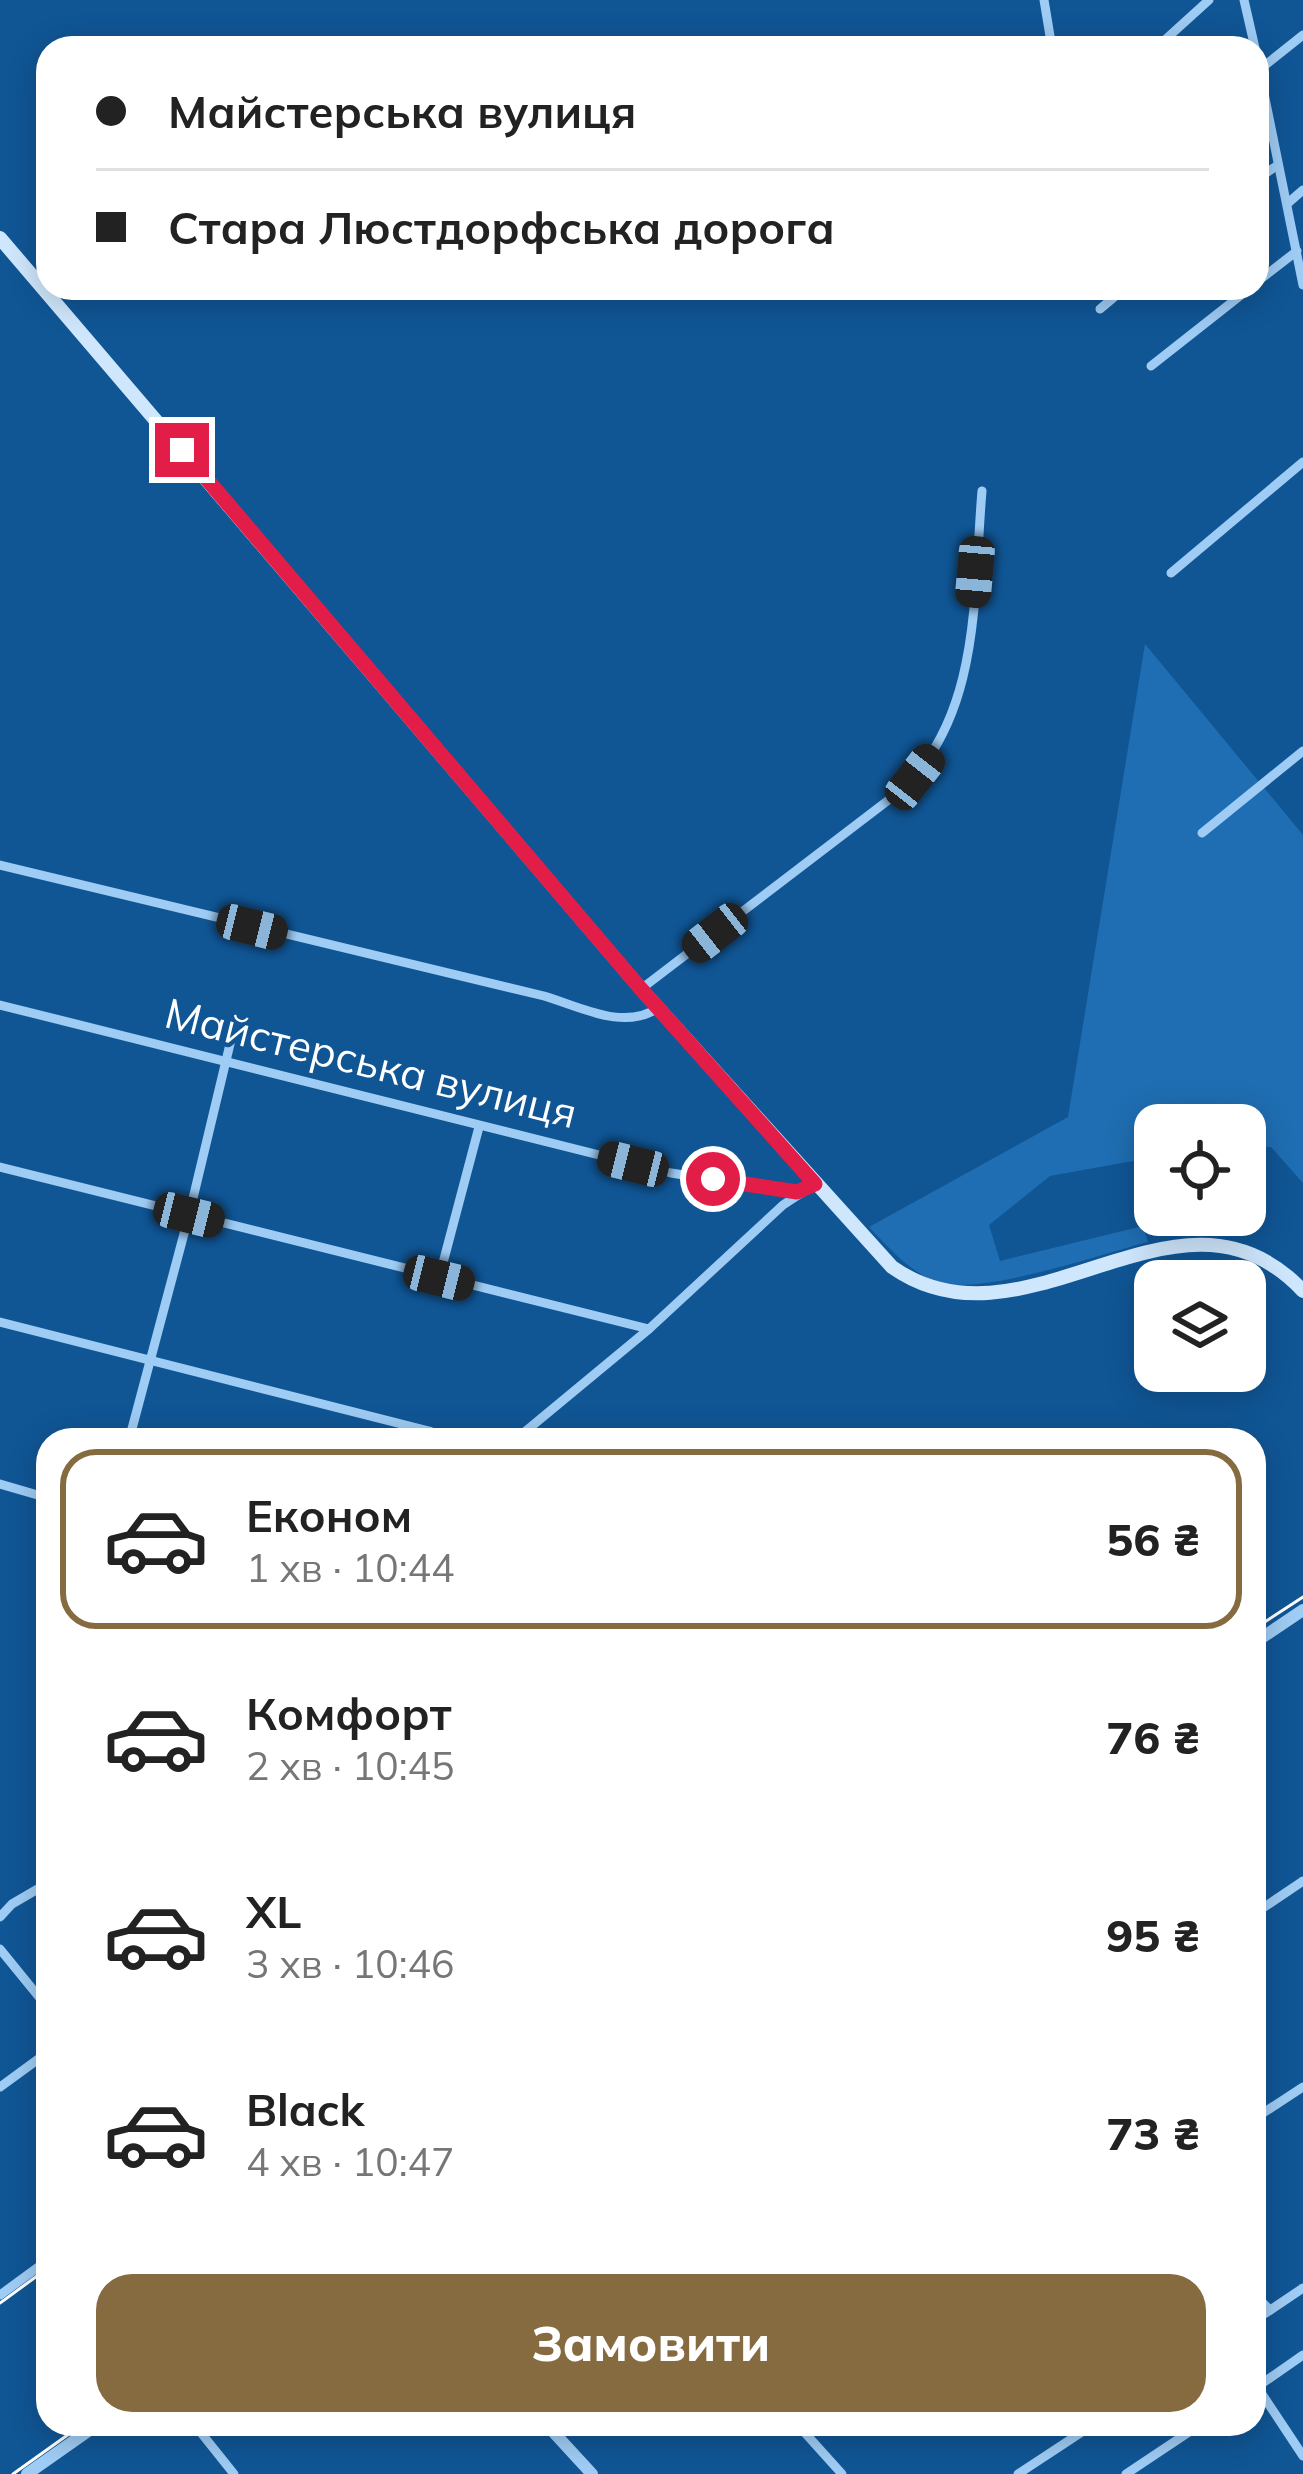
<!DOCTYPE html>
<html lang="uk">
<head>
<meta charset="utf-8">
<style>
  :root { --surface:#fff; --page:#f6f6f6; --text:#222; --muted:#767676; --line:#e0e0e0; --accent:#856b3f }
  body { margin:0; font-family:Mulish,sans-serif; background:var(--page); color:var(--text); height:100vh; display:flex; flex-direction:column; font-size:45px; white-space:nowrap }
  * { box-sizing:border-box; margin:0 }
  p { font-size:39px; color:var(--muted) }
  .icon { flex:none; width:66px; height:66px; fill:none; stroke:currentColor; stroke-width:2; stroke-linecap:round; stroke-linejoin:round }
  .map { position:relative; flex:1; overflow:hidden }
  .details { position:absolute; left:36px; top:1428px; width:1230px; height:1008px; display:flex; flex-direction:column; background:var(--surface); border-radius:36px; box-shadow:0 6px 30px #0003 }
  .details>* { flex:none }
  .hud { position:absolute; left:36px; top:36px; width:1233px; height:264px; border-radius:36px; box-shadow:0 6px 30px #0003; display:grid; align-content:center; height:264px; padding:0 60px; background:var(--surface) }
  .controls { position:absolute; left:1134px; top:1104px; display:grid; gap:24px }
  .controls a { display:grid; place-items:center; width:132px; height:132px; border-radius:24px; background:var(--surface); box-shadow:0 6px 30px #0003; font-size:60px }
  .end { position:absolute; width:54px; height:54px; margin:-27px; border:15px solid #e11d48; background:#fff; box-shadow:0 0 0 6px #fff }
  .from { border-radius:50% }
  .car { position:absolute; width:36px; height:72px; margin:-36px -18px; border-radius:15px; box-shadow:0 0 9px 3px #0007; background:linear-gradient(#222 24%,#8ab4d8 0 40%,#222 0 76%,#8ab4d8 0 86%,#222 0) }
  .hud b { display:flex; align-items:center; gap:42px; height:114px; font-size:45px }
  .hud b+b { border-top:3px solid var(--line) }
  .hud i { width:30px; height:30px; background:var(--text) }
  ul { padding:21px 0 0; list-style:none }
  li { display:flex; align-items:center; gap:36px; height:180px; margin:0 24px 18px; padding:0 36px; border:6px solid transparent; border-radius:36px }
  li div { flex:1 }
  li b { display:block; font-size:45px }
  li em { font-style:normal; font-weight:800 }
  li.active { border-color:var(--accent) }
  li>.icon { width:108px; height:108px; stroke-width:1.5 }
  .action { display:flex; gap:24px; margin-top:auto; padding:24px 60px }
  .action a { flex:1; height:138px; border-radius:36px; background:var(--accent); color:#fff; font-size:48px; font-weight:800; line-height:138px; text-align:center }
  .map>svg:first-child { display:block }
  .grass { fill:#1f6eb3 }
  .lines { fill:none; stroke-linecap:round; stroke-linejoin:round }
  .minor { stroke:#9fccf4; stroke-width:9 }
  .tertiary { stroke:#9fccf4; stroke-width:12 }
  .secondary { stroke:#cfe7fd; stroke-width:14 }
  .tram { stroke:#fff; stroke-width:3 }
  .route { stroke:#e11d48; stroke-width:15 }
  .labels { text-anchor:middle; stroke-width:9; stroke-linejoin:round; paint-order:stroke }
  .street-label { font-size:42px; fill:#fff; stroke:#105695 }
</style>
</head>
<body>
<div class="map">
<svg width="1303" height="2474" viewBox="0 0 1303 2474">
  <rect width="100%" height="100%" fill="#105695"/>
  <path class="grass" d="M1145 644 1303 835V1183L1271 1147 1245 1146V1125H1155V1157L1050 1176 989 1225 1000 1261 1143 1226 1148 1242C1101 1254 975 1298 934 1281 907 1269 889 1248 869 1227L1068 1117Z"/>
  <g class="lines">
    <g class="minor">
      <polyline points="1044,0 1052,48"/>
      <polyline points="1244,0 1255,48"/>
      <polyline points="1156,48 1209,0"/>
      <polyline points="1257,59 1303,285"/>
      <polyline points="1259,70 1303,35"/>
      <polyline points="1257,179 1278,165"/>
      <polyline points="1288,203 1303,190"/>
      <polyline points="1257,282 1297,251"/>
      <polyline points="1100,309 1125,288"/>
      <polyline points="1151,366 1250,288"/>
      <polyline points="1171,573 1303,462"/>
      <polyline points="1202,833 1303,751"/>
      <path d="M0 865 544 996C581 1007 624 1031 658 1008"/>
      <path d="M641 989 899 792C982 716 973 594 982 491"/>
      <polyline points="0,1005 671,1173 797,1193"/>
      <polyline points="0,1167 649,1329"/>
      <polyline points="439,1278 479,1127"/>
      <polyline points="0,1322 429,1431 450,1440"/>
      <polyline points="129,1440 189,1215 236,1019"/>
      <polyline points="515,1440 649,1329 783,1205 815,1184"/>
      <polyline points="0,1484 48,1498"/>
      <polyline points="1254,1914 1303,1881"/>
      <polyline points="0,1917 12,1904 48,1883"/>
      <polyline points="0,1949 48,2008"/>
      <polyline points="0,2087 48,2052"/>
      <polyline points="1254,2119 1303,2087"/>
      <polyline points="1254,2294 1270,2310"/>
      <polyline points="0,2295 48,2260"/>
      <polyline points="1254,2321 1303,2288"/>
      <polyline points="1254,2382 1303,2456"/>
      <polyline points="1254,2389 1303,2355"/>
      <polyline points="194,2424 234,2474"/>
      <polyline points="797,2424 842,2474"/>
      <polyline points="1018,2474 1094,2424"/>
      <polyline points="1126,2474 1201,2424"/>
    </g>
    <g class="tertiary">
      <polyline points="1254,1643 1303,1610"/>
      <polyline points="546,2424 592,2474"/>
      <polyline points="27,2474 98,2424"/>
    </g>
    <path class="secondary" d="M0 238 641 989 892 1267C1027 1362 1180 1159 1303 1291"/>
    <g class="tram">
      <polyline points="1254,1629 1303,1597"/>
      <polyline points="0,2303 48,2268"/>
      <polyline points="13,2474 83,2424"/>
    </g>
  </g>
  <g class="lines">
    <polyline class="route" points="182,450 641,989 815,1184 797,1192 713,1179"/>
  </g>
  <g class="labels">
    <g class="street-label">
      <text transform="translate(371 1063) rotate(14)" y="15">Майстерська вулиця</text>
    </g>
  </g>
</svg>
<div class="controls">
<a><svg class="icon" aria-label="locate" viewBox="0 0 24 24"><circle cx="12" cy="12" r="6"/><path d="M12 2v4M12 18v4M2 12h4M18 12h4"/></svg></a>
<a><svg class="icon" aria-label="layers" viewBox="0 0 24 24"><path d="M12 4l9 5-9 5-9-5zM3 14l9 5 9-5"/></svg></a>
</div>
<i class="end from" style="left:713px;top:1179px"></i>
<i class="end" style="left:182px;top:450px"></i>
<i class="car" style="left:975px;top:572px;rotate:185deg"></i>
<i class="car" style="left:915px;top:777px;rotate:38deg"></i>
<i class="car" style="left:252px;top:927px;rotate:104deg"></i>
<i class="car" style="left:715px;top:933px;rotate:232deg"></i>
<i class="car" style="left:633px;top:1164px;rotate:284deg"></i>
<i class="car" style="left:189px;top:1215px;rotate:104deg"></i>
<i class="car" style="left:439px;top:1278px;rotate:104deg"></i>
<div class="hud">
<b><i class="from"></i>Майстерська вулиця</b>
<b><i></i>Стара Люстдорфська дорога</b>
</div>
<section class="details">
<ul>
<li class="active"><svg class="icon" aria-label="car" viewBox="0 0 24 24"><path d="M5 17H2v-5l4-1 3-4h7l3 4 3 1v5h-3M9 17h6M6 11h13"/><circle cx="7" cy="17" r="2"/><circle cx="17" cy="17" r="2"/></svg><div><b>Економ</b><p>1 хв · 10:44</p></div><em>56 ₴</em></li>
<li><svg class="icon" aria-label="car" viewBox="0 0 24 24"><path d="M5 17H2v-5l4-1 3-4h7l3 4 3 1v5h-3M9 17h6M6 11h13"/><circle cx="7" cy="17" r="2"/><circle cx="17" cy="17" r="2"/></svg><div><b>Комфорт</b><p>2 хв · 10:45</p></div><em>76 ₴</em></li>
<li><svg class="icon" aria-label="car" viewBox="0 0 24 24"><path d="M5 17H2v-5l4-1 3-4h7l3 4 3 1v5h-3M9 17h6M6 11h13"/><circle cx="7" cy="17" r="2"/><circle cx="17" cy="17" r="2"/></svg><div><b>XL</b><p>3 хв · 10:46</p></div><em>95 ₴</em></li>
<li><svg class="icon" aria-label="car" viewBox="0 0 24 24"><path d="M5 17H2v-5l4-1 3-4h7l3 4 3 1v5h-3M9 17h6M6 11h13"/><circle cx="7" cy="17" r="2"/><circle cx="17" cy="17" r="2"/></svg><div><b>Black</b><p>4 хв · 10:47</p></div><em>73 ₴</em></li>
</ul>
<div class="action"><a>Замовити</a></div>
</section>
</div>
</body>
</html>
